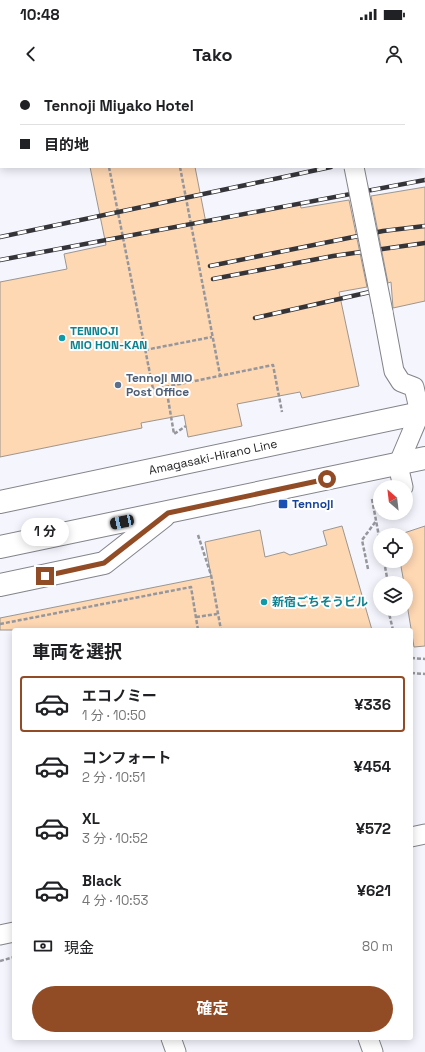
<!DOCTYPE html>
<html lang="ja">
<head>
<meta charset="utf-8">
<style>
  :root { --surface:#fff; --page:#f6f6f6; --text:#202124; --muted:#757577; --line:#e0e0e0; --accent:#924c25 }
  body { margin:0; font-family:"Space Grotesk","Noto Sans JP",sans-serif; background:var(--page); color:var(--text); height:100vh; display:flex; flex-direction:column; font-size:15px; white-space:nowrap }
  * { box-sizing:border-box; margin:0 }
  p { font-size:13px; color:var(--muted) }
  .icon { flex:none; width:22px; height:22px; fill:none; stroke:currentColor; stroke-width:2; stroke-linecap:round; stroke-linejoin:round }
  .map { position:relative; flex:1; overflow:hidden }
  .details { position:absolute; left:12px; top:548px; width:401px; height:412px; display:flex; flex-direction:column; background:var(--surface); border-radius:4px; box-shadow:0 2px 10px #0003 }
  .details>* { flex:none }
  .hud { position:absolute; left:0px; top:0px; width:425px; height:88px; box-shadow:0 2px 10px #0003; display:grid; align-content:center; height:88px; padding:0 20px; background:var(--surface) }
  .needle { width:26px; rotate:332deg }
  .buttons { position:absolute; left:373px; top:400px; display:grid; gap:8px }
  .buttons a { display:grid; place-items:center; width:40px; height:40px; border-radius:50%; background:var(--surface); box-shadow:0 2px 10px #0003; font-size:20px }
  .end { position:absolute; width:18px; height:18px; margin:-9px; border:5px solid #924c25; background:#fff; box-shadow:0 0 0 2px #fff }
  .from { border-radius:50% }
  .bubble { position:absolute; height:28px; border-radius:14px; background:var(--surface); box-shadow:0 2px 10px #0003; font-size:13px; font-weight:700; line-height:28px; text-align:center }
  .car { position:absolute; width:12px; height:24px; margin:-12px -6px; border-radius:5px; box-shadow:0 0 3px 1px #0007; background:linear-gradient(#222 24%,#8ab4d8 0 40%,#222 0 76%,#8ab4d8 0 86%,#222 0) }
  .hud b { display:flex; align-items:center; gap:14px; height:38px; font-size:15px }
  .hud b+b { border-top:1px solid var(--line) }
  .hud i { width:10px; height:10px; background:var(--text) }
  ul { padding:0; list-style:none }
  li { display:flex; align-items:center; gap:12px; height:56px; margin:0 8px 6px; padding:0 12px; border:2px solid transparent; border-radius:4px }
  li div { flex:1 }
  li b { display:block; font-size:15px }
  li em { font-style:normal; font-weight:700 }
  li.current { border-color:var(--accent) }
  li>.icon { width:36px; height:36px; stroke-width:1.5 }
  h2 { padding:0 20px; font-size:18px; line-height:48px }
  .pay { display:flex; align-items:center; gap:10px; height:44px; padding:0 20px; font-size:15px }
  .pay p { margin-inline-start:auto }
  .primary-button { display:flex; gap:8px; margin-top:auto; padding:8px 20px }
  .primary-button a { flex:1; height:46px; border-radius:24px; background:var(--accent); color:#fff; font-size:16px; font-weight:700; line-height:46px; text-align:center }
  .status { display:flex; justify-content:space-between; align-items:center; height:28px; padding:0 20px; background:var(--surface); direction:ltr }
  .status svg { height:11px; fill:currentColor }
  header { display:flex; justify-content:space-between; align-items:center; height:52px; padding:0 20px; background:var(--surface); font-size:18px; font-weight:700 }
  .map>svg:first-child { display:block }
  .building { fill:#fed7b3; stroke:#9c9690 }
  .lines { fill:none; stroke-linecap:round; stroke-linejoin:round }
  .minor-casing { stroke:#83838a; stroke-width:21 }
  .tertiary-casing { stroke:#83838a; stroke-width:24 }
  .path { stroke:#96979c; stroke-width:2.5; stroke-dasharray:4 2; stroke-linecap:butt }
  .minor { stroke:#fff; stroke-width:19 }
  .tertiary { stroke:#fff; stroke-width:22 }
  .rail-casing { stroke:#353539; stroke-width:4.5 }
  .rail { stroke:#fff; stroke-width:3; stroke-dasharray:9; stroke-linecap:butt }
  .minor-bridge-casing { stroke:#83838a; stroke-width:21; stroke-linecap:butt }
  .minor-bridge { stroke:#fff; stroke-width:19 }
  .route { stroke:#924c25; stroke-width:5 }
  .culture-dot { fill:#0f9aa8; stroke:#fff; stroke-width:1.5 }
  .service-dot { fill:#5c6f8a; stroke:#fff; stroke-width:1.5 }
  .transit-dot { fill:#1a4fb4; stroke:#fff; stroke-width:1.5 }
  .labels { text-anchor:middle; stroke-width:4; stroke-linejoin:round; paint-order:stroke }
  .culture-label { font-size:12px; font-weight:bold; fill:#0d838f; stroke:#fff; text-anchor:start }
  .service-label { font-size:12px; font-weight:bold; fill:#4e5e75; stroke:#fff; text-anchor:start }
  .street-label { font-size:12px; fill:#1f1f22; stroke:#fff }
  .transit-label { font-size:12px; font-weight:bold; fill:#164399; stroke:#fff; text-anchor:start }
</style>
</head>
<body>
<div class="status"><b>10:48</b><svg viewBox="0 0 49 12"><path d="M0 12V9h3v3zM5 12V6h3v6zM10 12V3h3v9zM15 12V0h3v12zM26 1h20v11H26zM47 4h2v5h-2z"/></svg></div>
<header><svg class="icon" aria-label="back" viewBox="0 0 24 24"><path d="M15 5l-7 7 7 7"/></svg>Tako<svg class="icon" aria-label="person" viewBox="0 0 24 24"><circle cx="12" cy="8" r="4"/><path d="M4 21q1-7 8-7t8 7"/></svg></header>
<div class="map">
<svg width="425" height="972" viewBox="0 0 425 972">
  <rect width="100%" height="100%" fill="#f4f5fd"/>
  <g class="building">
    <polygon points="90,87 195,87 206,143 300,124 301,128 349,120 367,207 339,212 359,306 302,318 300,312 237,324 242,346 188,357 184,335 141,343 142,348 0,377 0,202 67,189 64,174 106,165"/>
    <polygon points="425,107 425,221 393,228 391,202 388,203 371,116"/>
    <polygon points="342,446 372,550 0,550 0,538 211,496 205,462 260,450 265,477 284,472 290,475 327,465 323,451"/>
    <polygon points="425,446 425,566 414,567 406,518 406,503 404,503 400,481 406,481 406,455 398,455"/>
  </g>
  <g class="lines">
    <defs>
      <g id="minor">
        <polyline points="376,1 376,0"/>
        <polyline points="383,232 394,291 401,302 414,307 420,333 398,385 403,407"/>
        <polyline points="411,757 425,754"/>
        <polyline points="0,855 14,852"/>
        <polyline points="171,958 176,972"/>
        <polyline points="368,958 373,972"/>
      </g>
      <g id="tertiary">
        <polyline points="0,422 425,332"/>
        <polyline points="0,467 425,378"/>
        <polyline points="0,505 104,483 164,436"/>
      </g>
    </defs>
    <use href="#minor" class="minor-casing"/>
    <use href="#tertiary" class="tertiary-casing"/>
    <g class="path">
      <polyline points="155,0 155,1"/>
      <polyline points="105,1 111,0"/>
      <polyline points="109,87 153,309"/>
      <polyline points="180,87 220,295"/>
      <polyline points="145,270 212,257"/>
      <polyline points="166,307 174,354 186,346"/>
      <polyline points="136,313 273,285 282,332"/>
      <polyline points="372,419 380,462"/>
      <polyline points="198,455 211,495 221,550"/>
      <polyline points="384,481 388,503"/>
      <polyline points="368,489 362,460 376,441"/>
      <polyline points="393,503 403,501"/>
      <polyline points="388,529 393,550"/>
      <polyline points="196,537 217,534"/>
      <polyline points="0,544 191,507 198,550"/>
      <polyline points="411,578 425,579"/>
      <polyline points="411,593 425,594"/>
      <polyline points="0,881 14,877"/>
    </g>
    <use href="#minor" class="minor"/>
    <use href="#tertiary" class="tertiary"/>
    <defs>
      <g id="rail">
        <polyline points="0,1 3,0"/>
        <polyline points="424,8 425,8"/>
        <polyline points="0,65 1,65"/>
        <polyline points="424,67 425,67"/>
        <polyline points="0,157 331,87"/>
        <polyline points="0,180 425,100"/>
        <polyline points="210,186 383,151 425,146"/>
        <polyline points="213,199 333,176 425,163"/>
        <polyline points="255,238 370,212"/>
      </g>
    </defs>
    <use href="#rail" class="rail-casing"/>
    <use href="#rail" class="rail"/>
    <defs>
      <polyline id="minor-bridge" points="354,87 383,232"/>
    </defs>
    <use href="#minor-bridge" class="minor-bridge-casing"/>
    <use href="#minor-bridge" class="minor-bridge"/>
  </g>
  <g class="lines">
    <polyline class="route" points="45,496 104,483 168,433 327,399"/>
  </g>
  <g class="culture-dot">
    <circle cx="62" cy="258" r="4"/>
    <circle cx="264" cy="522" r="4"/>
  </g>
  <circle class="service-dot" cx="118" cy="305" r="4"/>
  <rect class="transit-dot" x="278" y="419" width="10" height="10" rx="2"/>
  <g class="labels">
    <g class="culture-label">
      <text x="70" y="255">TENNOJI<tspan x="70" dy="14">MIO HON-KAN</tspan></text>
      <text x="272" y="526">新宿ごちそうビル</text>
    </g>
    <g class="service-label">
      <text x="126" y="302">Tennoji MiO<tspan x="126" dy="14">Post Office</tspan></text>
    </g>
    <g class="street-label">
      <text transform="translate(213 377) rotate(-12)" y="4">Amagasaki-Hirano Line</text>
    </g>
    <g class="transit-label">
      <text x="292" y="428">Tennoji</text>
    </g>
  </g>
</svg>
<div class="buttons">
<a><svg class="needle" viewBox="-14 -14 28 28"><path d="M0-13l5 13h-10z" fill="#e53935"/><path d="M0 13l5-13h-10z" fill="#757577"/></svg></a>
<a><svg class="icon" aria-label="locate" viewBox="0 0 24 24"><circle cx="12" cy="12" r="6"/><path d="M12 2v4M12 18v4M2 12h4M18 12h4"/></svg></a>
<a><svg class="icon" aria-label="layers" viewBox="0 0 24 24"><path d="M12 4l9 5-9 5-9-5zM3 14l9 5 9-5"/></svg></a>
</div>
<i class="end from" style="left:327px;top:399px"></i>
<i class="end" style="left:45px;top:496px"></i>
<div class="bubble" style="left:21px;top:438px;width:48px">1 分</div>
<i class="car" style="left:122px;top:442px;rotate:258deg"></i>
<div class="hud">
<b><i class="from"></i>Tennoji Miyako Hotel</b>
<b><i></i>目的地</b>
</div>
<section class="details">
<h2>車両を選択</h2>
<ul>
<li class="current"><svg class="icon" aria-label="car" viewBox="0 0 24 24"><path d="M5 17H2v-5l4-1 3-4h7l3 4 3 1v5h-3M9 17h6M6 11h13"/><circle cx="7" cy="17" r="2"/><circle cx="17" cy="17" r="2"/></svg><div><b>エコノミー</b><p>1 分 · 10:50</p></div><em>¥336</em></li>
<li><svg class="icon" aria-label="car" viewBox="0 0 24 24"><path d="M5 17H2v-5l4-1 3-4h7l3 4 3 1v5h-3M9 17h6M6 11h13"/><circle cx="7" cy="17" r="2"/><circle cx="17" cy="17" r="2"/></svg><div><b>コンフォート</b><p>2 分 · 10:51</p></div><em>¥454</em></li>
<li><svg class="icon" aria-label="car" viewBox="0 0 24 24"><path d="M5 17H2v-5l4-1 3-4h7l3 4 3 1v5h-3M9 17h6M6 11h13"/><circle cx="7" cy="17" r="2"/><circle cx="17" cy="17" r="2"/></svg><div><b>XL</b><p>3 分 · 10:52</p></div><em>¥572</em></li>
<li><svg class="icon" aria-label="car" viewBox="0 0 24 24"><path d="M5 17H2v-5l4-1 3-4h7l3 4 3 1v5h-3M9 17h6M6 11h13"/><circle cx="7" cy="17" r="2"/><circle cx="17" cy="17" r="2"/></svg><div><b>Black</b><p>4 分 · 10:53</p></div><em>¥621</em></li>
</ul>
<div class="pay"><svg class="icon" aria-label="cash" viewBox="0 0 24 24"><path d="M3 7h18v10H3z"/><circle cx="12" cy="12" r="2"/></svg>現金<p>80 m</p></div>
<div class="primary-button"><a>確定</a></div>
</section>
</div>
</body>
</html>
